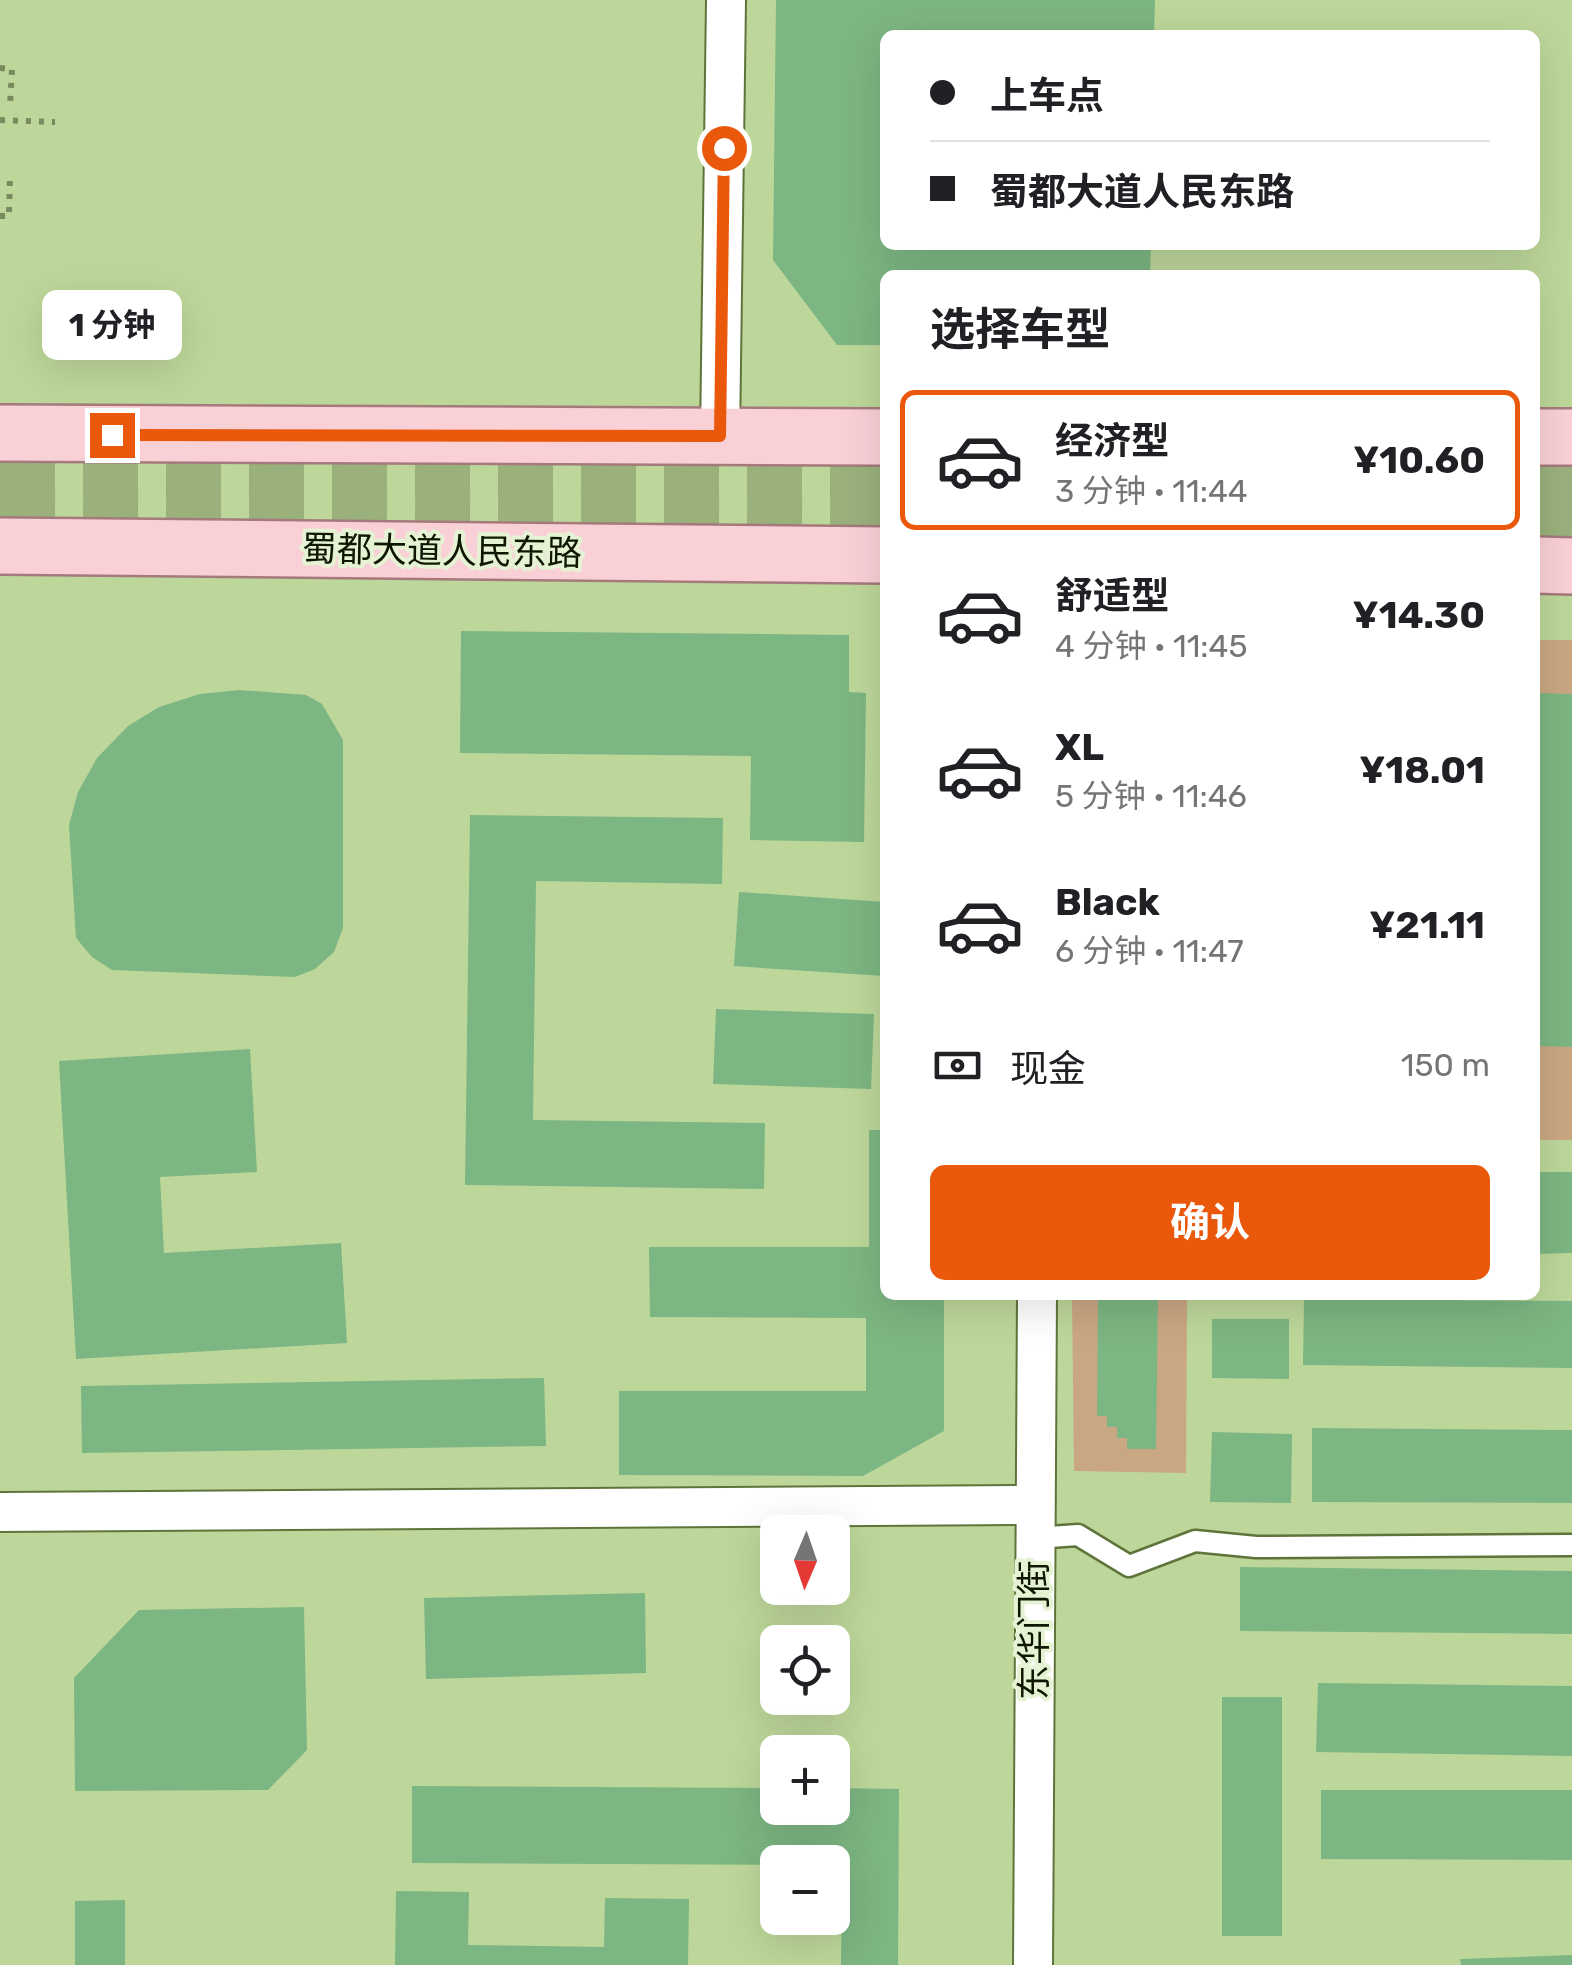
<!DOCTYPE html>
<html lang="zh">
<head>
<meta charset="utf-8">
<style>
  :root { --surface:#fff; --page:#f2f2f2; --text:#202124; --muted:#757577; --line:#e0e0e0; --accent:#ea580c }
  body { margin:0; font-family:Rubik,"Noto Sans SC",sans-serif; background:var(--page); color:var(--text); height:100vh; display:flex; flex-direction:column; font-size:38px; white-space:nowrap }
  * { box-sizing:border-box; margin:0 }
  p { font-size:32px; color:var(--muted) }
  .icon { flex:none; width:55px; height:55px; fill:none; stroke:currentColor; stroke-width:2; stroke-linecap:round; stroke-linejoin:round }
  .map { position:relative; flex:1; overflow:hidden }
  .panel { position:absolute; left:880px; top:270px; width:660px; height:1030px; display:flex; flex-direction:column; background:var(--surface); border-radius:15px; box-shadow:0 10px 40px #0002 }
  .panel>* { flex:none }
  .hud { position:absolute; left:880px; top:30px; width:660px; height:220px; border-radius:15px; box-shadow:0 10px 40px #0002; display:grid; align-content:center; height:220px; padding:0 50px; background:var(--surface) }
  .needle { width:65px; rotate:182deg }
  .tools { position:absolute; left:760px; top:1515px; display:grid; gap:20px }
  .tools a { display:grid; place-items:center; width:90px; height:90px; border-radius:15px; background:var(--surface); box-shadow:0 10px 40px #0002; font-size:50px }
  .end { position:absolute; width:45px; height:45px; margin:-22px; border:12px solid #ea580c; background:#fff; box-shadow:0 0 0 5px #fff }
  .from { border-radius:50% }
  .bubble { position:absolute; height:70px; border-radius:15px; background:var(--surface); box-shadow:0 10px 40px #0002; font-size:32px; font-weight:700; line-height:70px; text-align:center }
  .hud b { display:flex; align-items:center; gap:35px; height:95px; font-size:38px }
  .hud b+b { border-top:2px solid var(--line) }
  .hud i { width:25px; height:25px; background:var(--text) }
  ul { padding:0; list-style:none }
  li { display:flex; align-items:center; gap:30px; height:140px; margin:0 20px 15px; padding:0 30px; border:5px solid transparent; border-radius:15px }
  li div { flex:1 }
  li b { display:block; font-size:38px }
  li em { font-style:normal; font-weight:700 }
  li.active { border-color:var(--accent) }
  li>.icon { width:90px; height:90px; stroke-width:1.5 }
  h2 { padding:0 50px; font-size:45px; line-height:120px }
  .pay { display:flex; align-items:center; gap:25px; height:110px; padding:0 50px; font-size:38px }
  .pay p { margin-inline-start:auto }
  .button { display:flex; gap:20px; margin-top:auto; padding:20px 50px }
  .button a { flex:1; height:115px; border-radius:15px; background:var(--accent); color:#fff; font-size:40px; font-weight:700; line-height:115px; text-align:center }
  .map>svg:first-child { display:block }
  .green { fill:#caa783 }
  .building { fill:#7cb682 }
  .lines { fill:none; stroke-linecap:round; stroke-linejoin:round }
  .primary-tunnel { stroke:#9ab17c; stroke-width:55; stroke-dasharray:55 28; stroke-linecap:butt }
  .lane-casing { stroke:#5e743b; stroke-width:25 }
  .street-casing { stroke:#5e743b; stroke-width:42 }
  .primary-casing { stroke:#a57a7c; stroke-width:60 }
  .path { stroke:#788b5e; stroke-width:6; stroke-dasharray:5 8; stroke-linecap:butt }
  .lane { stroke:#fff; stroke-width:20 }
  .street { stroke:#fff; stroke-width:38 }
  .primary { stroke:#fad0d7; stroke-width:55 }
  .route { stroke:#ea580c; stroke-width:12 }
  .labels { text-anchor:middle; stroke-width:8; stroke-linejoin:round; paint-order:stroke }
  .street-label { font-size:35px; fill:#0f1702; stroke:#e5f3d4 }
</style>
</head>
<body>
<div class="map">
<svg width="1572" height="1965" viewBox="0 0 1572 1965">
  <rect width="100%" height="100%" fill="#bdd79a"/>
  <g class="green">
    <rect x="1535" y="640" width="37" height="500"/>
    <polygon points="1072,1295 1187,1295 1186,1473 1074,1471"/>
  </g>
  <g class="building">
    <polygon points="776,0 1155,0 1154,35 885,35 885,245 1151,245 1150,275 885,275 885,345 837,345 773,260"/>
    <polygon points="461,631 849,635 849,692 866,693 864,842 750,840 751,756 460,753"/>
    <polygon points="239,690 306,695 322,704 343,740 343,928 334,952 315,969 295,977 112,970 92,957 76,938 69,825 78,792 97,758 128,726 159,707 200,694"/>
    <polygon points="1535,693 1572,694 1572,1047 1535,1046"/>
    <polygon points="470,815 723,818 722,884 536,881 533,1120 765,1123 764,1189 465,1185"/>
    <polygon points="739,892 885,902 883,976 734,966"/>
    <polygon points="716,1009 874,1014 871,1089 713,1084"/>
    <polygon points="250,1049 257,1172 160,1177 164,1253 341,1243 347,1343 76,1359 59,1061"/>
    <polygon points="869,1130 885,1130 885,1295 944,1295 944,1431 863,1476 619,1475 619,1391 866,1391 866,1318 650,1317 649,1247 869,1247"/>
    <polygon points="1535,1172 1572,1172 1572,1253 1535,1254"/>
    <polygon points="1098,1295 1158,1295 1156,1449 1127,1449 1127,1438 1117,1438 1117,1427 1107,1427 1107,1416 1097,1416"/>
    <polygon points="1304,1299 1572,1301 1572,1368 1303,1365"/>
    <polygon points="1212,1319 1289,1319 1289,1379 1212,1378"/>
    <polygon points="544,1378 546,1446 82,1453 81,1386"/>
    <polygon points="1312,1428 1572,1430 1572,1503 1312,1502"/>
    <polygon points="1212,1432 1292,1434 1291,1503 1210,1502"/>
    <polygon points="1240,1567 1572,1571 1572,1634 1240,1631"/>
    <polygon points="645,1593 646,1673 426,1679 424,1598"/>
    <polygon points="304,1607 307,1750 268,1790 75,1791 74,1678 139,1610"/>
    <polygon points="1318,1683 1572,1686 1572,1756 1316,1752"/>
    <rect x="1222" y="1697" width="60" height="239"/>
    <polygon points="412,1786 778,1788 778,1808 832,1808 832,1788 899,1789 898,1965 841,1965 842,1865 412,1863"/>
    <polygon points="1321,1790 1572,1790 1572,1860 1321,1859"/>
    <polygon points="396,1891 469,1892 468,1945 604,1947 605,1898 689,1899 688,1965 395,1965"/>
    <polygon points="125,1900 125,1965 75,1965 75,1901"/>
    <polygon points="1572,1955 1572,1965 1461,1965 1460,1959"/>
  </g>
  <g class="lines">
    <g class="primary-tunnel">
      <polyline points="0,469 885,471"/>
      <polyline points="1535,474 1572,474"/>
      <polyline points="0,517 885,522"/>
      <polyline points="1535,526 1572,527"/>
    </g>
    <defs>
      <polyline id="lane" points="1035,1538 1078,1535 1129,1566 1195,1541 1256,1547 1572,1545"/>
      <g id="street">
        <polyline points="720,437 726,0"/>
        <polyline points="0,1512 1035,1505"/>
        <polyline points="1033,1965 1037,1295"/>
      </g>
      <g id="primary">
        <polyline points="0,433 885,437"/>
        <polyline points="1535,437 1572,437"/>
        <polyline points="0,546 885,555"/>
        <polyline points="1535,565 1572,566"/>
      </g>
    </defs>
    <use href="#lane" class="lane-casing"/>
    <use href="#street" class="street-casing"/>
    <use href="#primary" class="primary-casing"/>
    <g class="path">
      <polyline points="0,68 12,69 10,106"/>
      <polyline points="0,120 55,122"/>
      <polyline points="0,216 9,216 10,174"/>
    </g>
    <use href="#lane" class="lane"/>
    <use href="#street" class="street"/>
    <use href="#primary" class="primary"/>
  </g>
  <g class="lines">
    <polyline class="route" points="112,435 720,436 724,148"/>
  </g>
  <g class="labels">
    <g class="street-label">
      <text transform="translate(442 551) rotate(1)" y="12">蜀都大道人民东路</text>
      <text transform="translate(1034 1630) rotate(-90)" y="12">东华门街</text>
    </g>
  </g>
</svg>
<div class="tools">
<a><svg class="needle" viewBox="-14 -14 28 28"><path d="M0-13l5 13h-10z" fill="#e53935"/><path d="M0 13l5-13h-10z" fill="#757577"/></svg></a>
<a><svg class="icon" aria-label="locate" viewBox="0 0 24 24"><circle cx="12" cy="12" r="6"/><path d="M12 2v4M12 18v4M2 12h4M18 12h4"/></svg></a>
<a>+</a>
<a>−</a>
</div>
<i class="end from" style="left:724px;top:148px"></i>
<i class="end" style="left:112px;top:435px"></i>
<div class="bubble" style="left:42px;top:290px;width:140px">1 分钟</div>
<div class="hud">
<b><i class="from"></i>上车点</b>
<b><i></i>蜀都大道人民东路</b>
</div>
<section class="panel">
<h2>选择车型</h2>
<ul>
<li class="active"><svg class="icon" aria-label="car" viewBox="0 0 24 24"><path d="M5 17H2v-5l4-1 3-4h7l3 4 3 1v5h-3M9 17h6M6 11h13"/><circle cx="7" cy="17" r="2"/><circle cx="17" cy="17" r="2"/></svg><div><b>经济型</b><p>3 分钟 · 11:44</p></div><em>¥10.60</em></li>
<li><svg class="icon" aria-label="car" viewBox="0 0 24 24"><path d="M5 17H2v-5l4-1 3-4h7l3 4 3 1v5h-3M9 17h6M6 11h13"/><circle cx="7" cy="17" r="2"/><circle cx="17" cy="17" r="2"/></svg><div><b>舒适型</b><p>4 分钟 · 11:45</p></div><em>¥14.30</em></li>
<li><svg class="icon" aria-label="car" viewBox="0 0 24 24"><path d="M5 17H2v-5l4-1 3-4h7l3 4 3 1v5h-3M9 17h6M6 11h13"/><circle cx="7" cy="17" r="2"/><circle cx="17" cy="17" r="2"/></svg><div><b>XL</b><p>5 分钟 · 11:46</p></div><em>¥18.01</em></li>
<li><svg class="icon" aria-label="car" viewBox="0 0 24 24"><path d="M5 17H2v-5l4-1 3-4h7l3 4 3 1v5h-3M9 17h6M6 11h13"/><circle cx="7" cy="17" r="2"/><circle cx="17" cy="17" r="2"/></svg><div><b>Black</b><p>6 分钟 · 11:47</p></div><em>¥21.11</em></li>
</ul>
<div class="pay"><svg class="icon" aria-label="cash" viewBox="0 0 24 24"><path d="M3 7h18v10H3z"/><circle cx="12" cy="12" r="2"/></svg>现金<p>150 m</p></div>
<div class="button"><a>确认</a></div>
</section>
</div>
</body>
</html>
